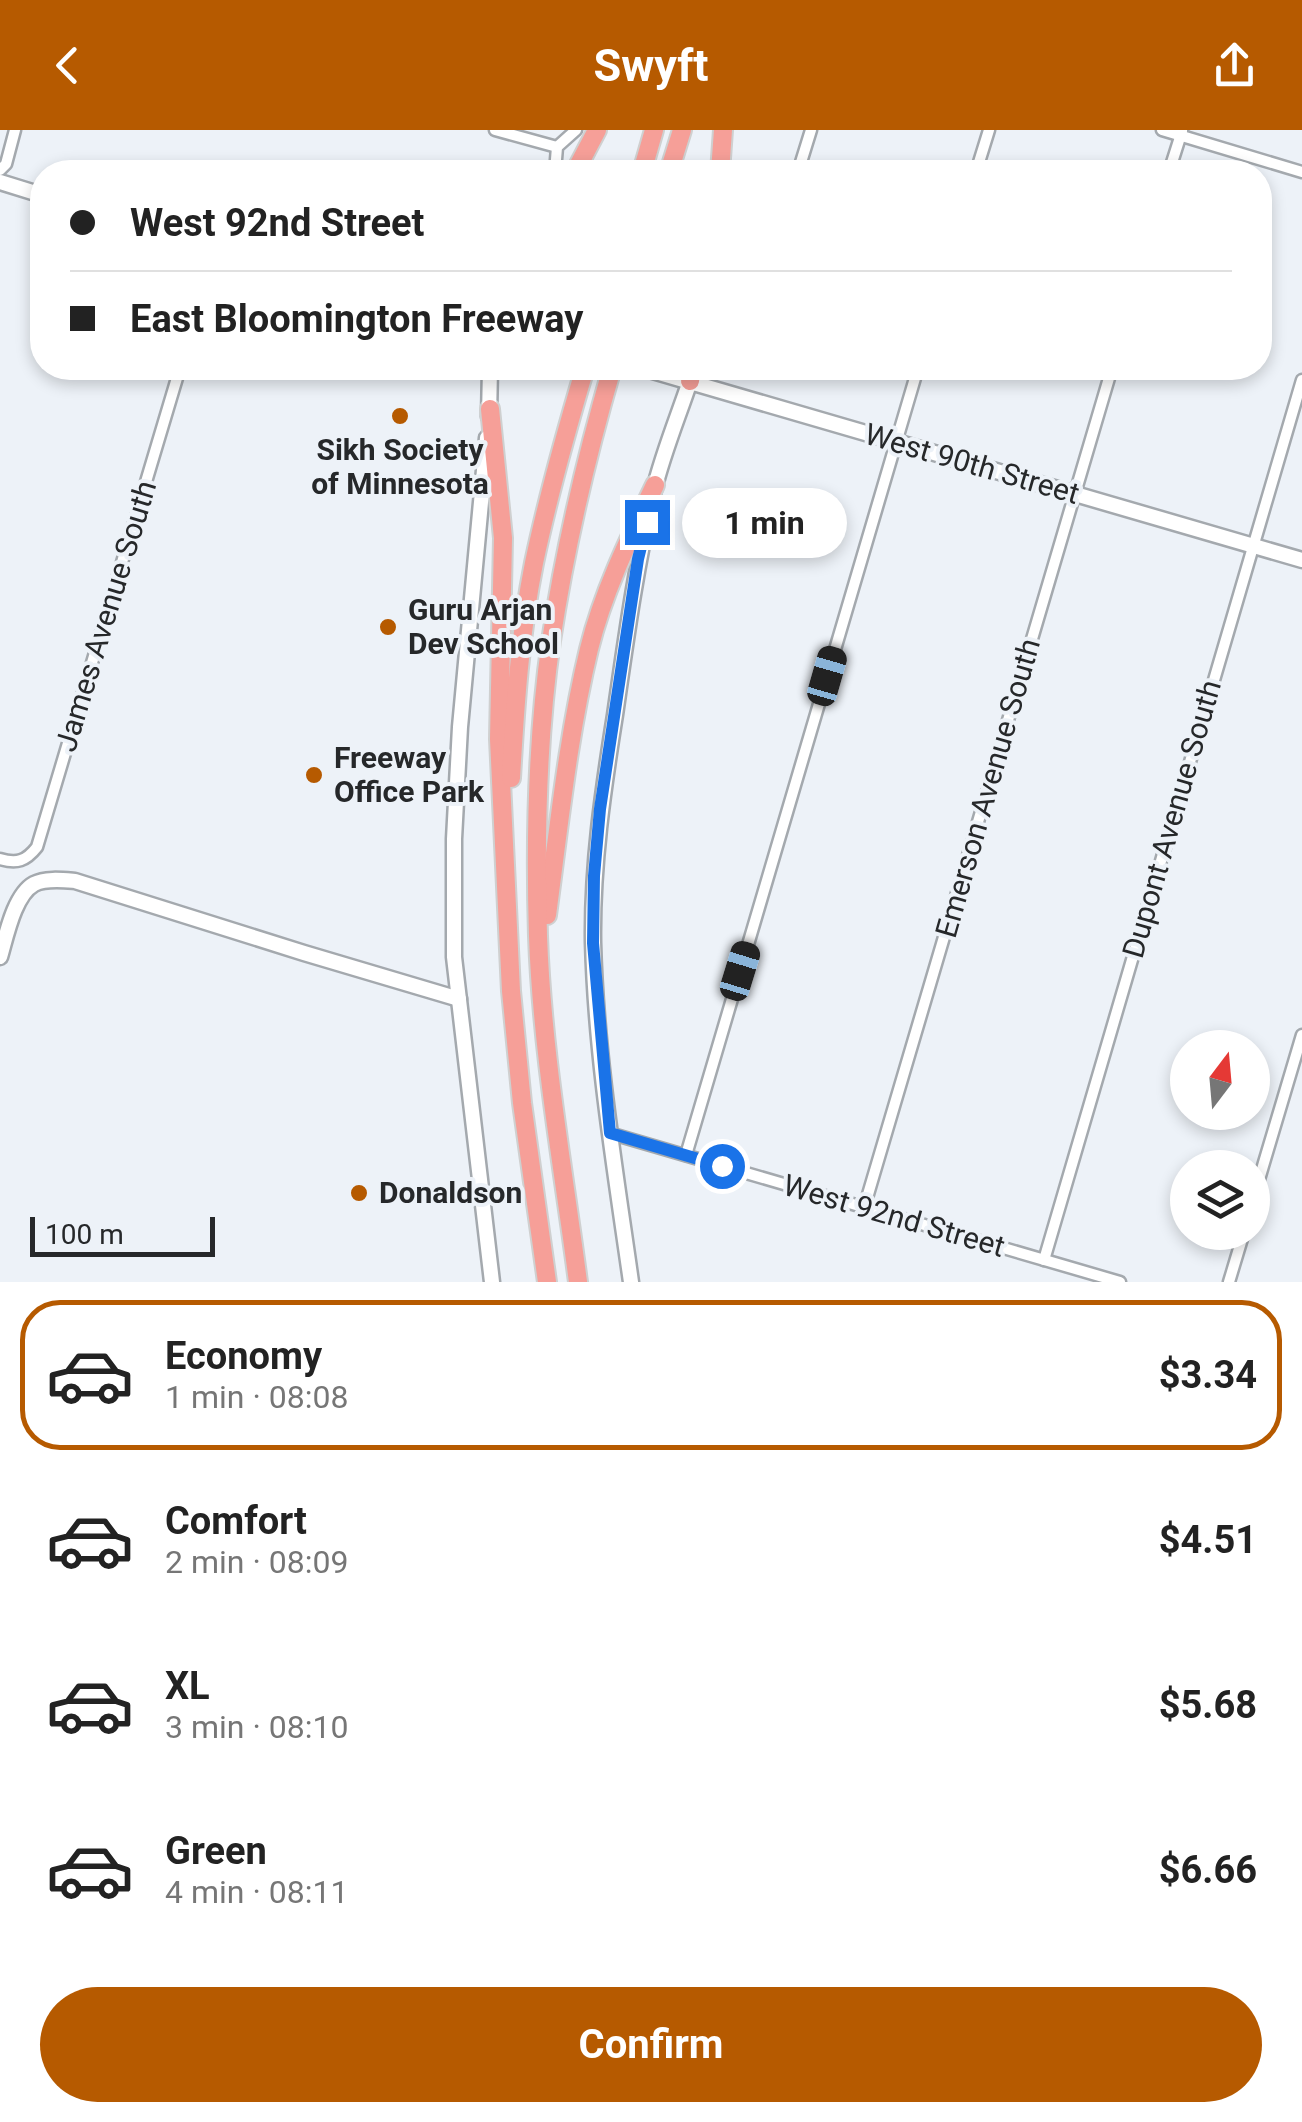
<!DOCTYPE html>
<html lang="en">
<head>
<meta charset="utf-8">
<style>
  :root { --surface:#fff; --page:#f6f6f6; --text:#222; --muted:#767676; --line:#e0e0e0; --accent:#b65a00 }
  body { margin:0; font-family:Roboto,sans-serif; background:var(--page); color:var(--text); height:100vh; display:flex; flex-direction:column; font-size:38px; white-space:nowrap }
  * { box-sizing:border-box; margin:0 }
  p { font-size:32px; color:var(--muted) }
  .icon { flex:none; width:55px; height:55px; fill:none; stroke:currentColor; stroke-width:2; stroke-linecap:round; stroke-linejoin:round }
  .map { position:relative; height:1152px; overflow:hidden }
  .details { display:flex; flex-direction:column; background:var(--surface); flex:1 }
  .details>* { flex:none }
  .guide { position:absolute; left:30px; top:30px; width:1242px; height:220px; border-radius:40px; box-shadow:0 5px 15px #0003; display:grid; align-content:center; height:220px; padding:0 40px; background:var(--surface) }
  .needle { width:65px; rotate:16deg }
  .buttons { position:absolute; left:1170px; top:900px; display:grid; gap:20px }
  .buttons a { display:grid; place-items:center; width:100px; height:100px; border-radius:50%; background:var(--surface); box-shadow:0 5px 15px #0003; font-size:50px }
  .scale { position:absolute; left:30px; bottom:25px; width:185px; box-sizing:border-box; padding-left:10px; border:5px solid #26282a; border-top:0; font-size:28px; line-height:35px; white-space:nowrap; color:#26282a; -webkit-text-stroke:8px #edf2f8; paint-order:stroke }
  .end { position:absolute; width:45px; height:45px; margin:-22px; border:12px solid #1a73e8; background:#fff; box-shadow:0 0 0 5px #fff }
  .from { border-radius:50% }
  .bubble { position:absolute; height:70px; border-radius:35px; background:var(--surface); box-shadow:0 5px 15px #0003; font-size:32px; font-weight:700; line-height:70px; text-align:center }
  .car { position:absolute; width:30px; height:60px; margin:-30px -15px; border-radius:12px; box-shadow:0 0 8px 2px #0007; background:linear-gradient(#222 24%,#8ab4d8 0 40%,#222 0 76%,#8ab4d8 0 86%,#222 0) }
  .guide b { display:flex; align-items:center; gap:35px; height:95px; font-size:38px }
  .guide b+b { border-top:2px solid var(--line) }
  .guide i { width:25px; height:25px; background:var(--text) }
  ul { padding:18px 0 0; list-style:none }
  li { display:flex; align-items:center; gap:30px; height:150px; margin:0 20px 15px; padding:0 20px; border:5px solid transparent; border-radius:40px }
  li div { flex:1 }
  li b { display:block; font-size:38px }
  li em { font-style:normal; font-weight:700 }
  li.active { border-color:var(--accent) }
  li>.icon { width:90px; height:90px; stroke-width:1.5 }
  .action { display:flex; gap:20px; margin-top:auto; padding:20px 40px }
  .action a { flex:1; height:115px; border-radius:60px; background:var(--accent); color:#fff; font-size:40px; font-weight:700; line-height:115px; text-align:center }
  header { display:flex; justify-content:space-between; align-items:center; height:130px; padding:0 40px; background:var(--accent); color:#fff; font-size:45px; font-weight:700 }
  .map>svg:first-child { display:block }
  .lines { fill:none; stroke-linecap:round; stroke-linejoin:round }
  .street-casing { stroke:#a4a9ae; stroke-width:15 }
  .secondary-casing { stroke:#a4a9ae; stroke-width:19 }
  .highway-casing { stroke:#cfd0d0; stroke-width:22 }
  .street { stroke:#fff; stroke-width:10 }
  .secondary { stroke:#fff; stroke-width:14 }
  .highway { stroke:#f69f98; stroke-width:18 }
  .route { stroke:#1a73e8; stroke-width:12 }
  .poi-dot { fill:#b65a00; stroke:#edf2f8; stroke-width:4 }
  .labels { text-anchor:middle; stroke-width:8; stroke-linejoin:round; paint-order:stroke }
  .poi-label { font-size:30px; font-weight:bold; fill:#26282a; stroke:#edf2f8; text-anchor:start }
  .street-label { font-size:30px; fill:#26282a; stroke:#edf2f8 }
</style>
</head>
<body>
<header><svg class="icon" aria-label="back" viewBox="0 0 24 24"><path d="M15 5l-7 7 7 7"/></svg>Swyft<svg class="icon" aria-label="share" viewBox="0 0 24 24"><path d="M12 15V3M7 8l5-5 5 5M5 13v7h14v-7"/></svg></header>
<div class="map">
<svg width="1302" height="1152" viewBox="0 0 1302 1152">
  <rect width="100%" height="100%" fill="#edf2f8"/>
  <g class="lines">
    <defs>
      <g id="street">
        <polyline points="495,0 557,17"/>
        <polyline points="1162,0 1302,42"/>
        <polyline points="0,40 6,34 15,0"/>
        <polyline points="555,42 557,17 576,0"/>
        <polyline points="798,42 811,0"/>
        <polyline points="976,42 989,0"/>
        <polyline points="1169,42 1182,1"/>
        <path d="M0 729C17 734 26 731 37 717L180 238"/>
        <polyline points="609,1003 1120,1152"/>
        <polyline points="686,1025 918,238"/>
        <polyline points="1252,1073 1302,905"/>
        <polyline points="864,1078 1112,238"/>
        <polyline points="1044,1130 1302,250"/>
        <polyline points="1229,1152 1244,1102"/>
      </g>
      <g id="secondary">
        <polyline points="0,52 42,65"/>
        <polyline points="642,238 1302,430"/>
        <polyline points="489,287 490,238"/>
        <polyline points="487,308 460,597 454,709 454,827 492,1152"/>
        <path d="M0 827C6 807 14 765 34 754 45 748 63 750 75 751L304 823 459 869"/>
        <path d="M631 1152C615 1039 596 926 593 812 592 735 603 660 615 585 626 509 636 434 654 360 663 323 678 287 690 251"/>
      </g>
      <g id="highway">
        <polyline points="575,42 597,0"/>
        <polyline points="642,42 654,0"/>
        <polyline points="669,42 682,0"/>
        <polyline points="720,42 723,0"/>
        <polyline points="690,251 692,238"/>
        <polyline points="490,279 503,408 499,609 511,861 522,973 547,1152"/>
        <path d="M511 648C515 577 520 503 534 433 548 366 566 302 585 238"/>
        <path d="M547 785C559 696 568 606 589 519 603 462 630 407 655 355"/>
        <path d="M578 1152C563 1037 542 922 538 806 535 708 537 608 551 511 565 418 586 328 612 238"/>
      </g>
    </defs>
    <use href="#street" class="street-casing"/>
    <use href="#secondary" class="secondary-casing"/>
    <use href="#highway" class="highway-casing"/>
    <use href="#street" class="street"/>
    <use href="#secondary" class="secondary"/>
    <use href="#highway" class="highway"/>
  </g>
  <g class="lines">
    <polyline class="route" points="647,392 638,429 600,679 594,746 593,813 610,1003 722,1036"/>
  </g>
  <g class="poi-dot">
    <circle cx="400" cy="286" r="10"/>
    <circle cx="388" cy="497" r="10"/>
    <circle cx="314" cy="645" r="10"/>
    <circle cx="359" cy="1063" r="10"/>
  </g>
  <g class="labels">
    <g class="poi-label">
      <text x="400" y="330" text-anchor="middle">Sikh Society<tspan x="400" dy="34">of Minnesota</tspan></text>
      <text x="408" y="490">Guru Arjan<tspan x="408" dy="34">Dev School</tspan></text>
      <text x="334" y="638">Freeway<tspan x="334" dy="34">Office Park</tspan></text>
      <text x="379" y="1073">Donaldson</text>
    </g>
    <g class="street-label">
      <text transform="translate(972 334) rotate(16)" y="10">West 90th Street</text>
      <text transform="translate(106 486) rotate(-73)" y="10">James Avenue South</text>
      <text transform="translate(988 658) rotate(-74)" y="10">Emerson Avenue South</text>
      <text transform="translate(1172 689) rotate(-74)" y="10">Dupont Avenue South</text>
      <text transform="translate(894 1086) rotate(16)" y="10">West 92nd Street</text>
    </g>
  </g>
</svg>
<div class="buttons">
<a><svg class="needle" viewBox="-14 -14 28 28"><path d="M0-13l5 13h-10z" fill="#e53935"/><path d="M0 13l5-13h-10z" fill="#767676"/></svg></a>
<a><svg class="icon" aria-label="layers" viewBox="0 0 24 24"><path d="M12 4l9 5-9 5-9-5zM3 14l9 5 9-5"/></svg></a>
</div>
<div class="scale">100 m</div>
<i class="end from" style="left:722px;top:1036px"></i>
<i class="end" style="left:647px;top:392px"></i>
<div class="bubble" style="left:682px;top:358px;width:165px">1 min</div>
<i class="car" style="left:827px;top:546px;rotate:16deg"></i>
<i class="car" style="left:740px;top:841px;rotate:17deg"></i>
<div class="guide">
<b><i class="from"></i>West 92nd Street</b>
<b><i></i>East Bloomington Freeway</b>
</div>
</div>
<section class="details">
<ul>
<li class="active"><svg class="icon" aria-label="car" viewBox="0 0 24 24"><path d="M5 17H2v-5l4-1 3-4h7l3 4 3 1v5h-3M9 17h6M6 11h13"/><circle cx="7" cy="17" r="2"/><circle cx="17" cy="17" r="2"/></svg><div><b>Economy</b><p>1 min · 08:08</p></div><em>$3.34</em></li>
<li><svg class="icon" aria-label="car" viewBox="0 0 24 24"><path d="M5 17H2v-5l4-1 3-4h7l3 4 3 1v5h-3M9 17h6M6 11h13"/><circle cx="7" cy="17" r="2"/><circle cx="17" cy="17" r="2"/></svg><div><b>Comfort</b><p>2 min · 08:09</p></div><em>$4.51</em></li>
<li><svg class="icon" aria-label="car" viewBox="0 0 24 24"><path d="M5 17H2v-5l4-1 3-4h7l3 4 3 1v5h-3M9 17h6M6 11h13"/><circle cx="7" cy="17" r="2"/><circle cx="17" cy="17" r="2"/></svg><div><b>XL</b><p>3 min · 08:10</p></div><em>$5.68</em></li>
<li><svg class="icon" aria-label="car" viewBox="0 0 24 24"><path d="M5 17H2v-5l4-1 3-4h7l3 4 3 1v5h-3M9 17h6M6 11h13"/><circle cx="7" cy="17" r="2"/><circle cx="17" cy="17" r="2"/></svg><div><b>Green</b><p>4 min · 08:11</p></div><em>$6.66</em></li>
</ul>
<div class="action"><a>Confirm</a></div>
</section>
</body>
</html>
